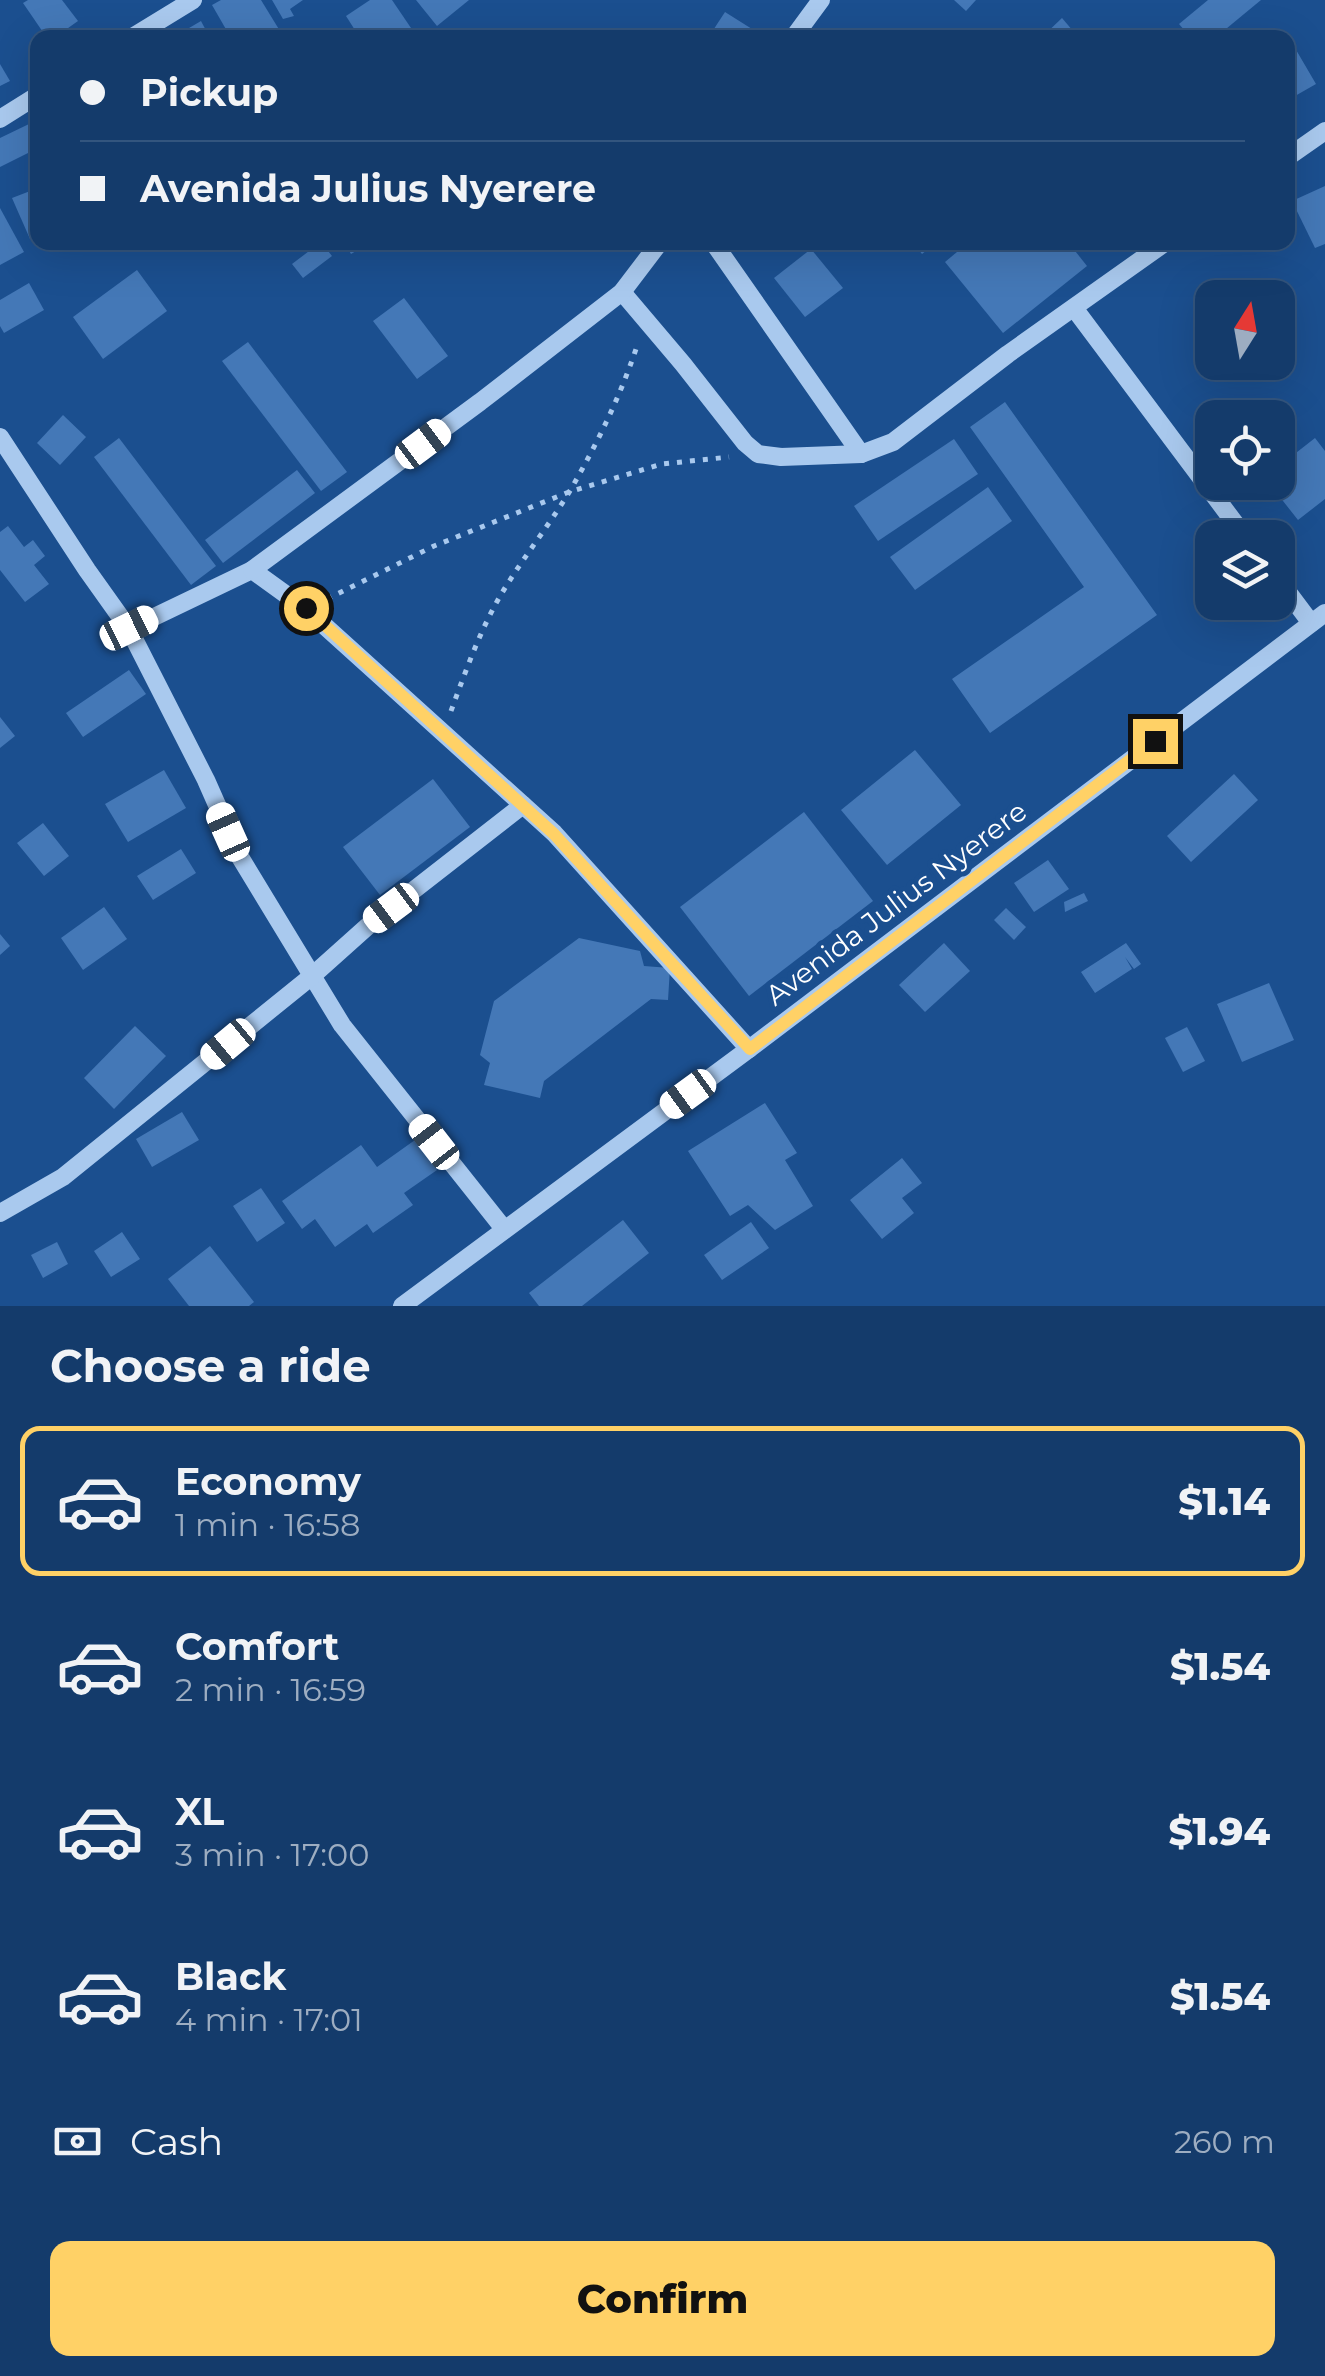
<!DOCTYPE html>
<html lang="en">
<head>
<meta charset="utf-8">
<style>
  :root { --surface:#143b6b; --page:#1d4271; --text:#f1f3f6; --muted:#9dadc1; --line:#33557e; --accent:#ffd166 }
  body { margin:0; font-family:Montserrat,sans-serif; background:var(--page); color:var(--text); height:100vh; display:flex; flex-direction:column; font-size:38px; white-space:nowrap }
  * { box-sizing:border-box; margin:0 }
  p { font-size:32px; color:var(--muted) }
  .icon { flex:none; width:55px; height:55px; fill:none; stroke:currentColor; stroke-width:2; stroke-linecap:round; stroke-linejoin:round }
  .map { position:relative; height:1306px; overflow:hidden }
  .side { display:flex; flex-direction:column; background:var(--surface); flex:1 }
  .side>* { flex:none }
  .top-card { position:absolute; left:30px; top:30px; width:1265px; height:220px; border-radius:20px; box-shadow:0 10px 40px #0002,0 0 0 2px var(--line); display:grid; align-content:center; height:220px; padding:0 50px; background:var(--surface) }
  .needle { width:65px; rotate:11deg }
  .buttons { position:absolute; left:1195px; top:280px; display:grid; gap:20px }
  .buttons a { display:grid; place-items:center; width:100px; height:100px; border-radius:20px; background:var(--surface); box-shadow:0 10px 40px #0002,0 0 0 2px var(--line); font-size:50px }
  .end { position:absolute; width:45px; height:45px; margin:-22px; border:12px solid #ffd166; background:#111; box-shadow:0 0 0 5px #111 }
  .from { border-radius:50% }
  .car { position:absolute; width:30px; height:60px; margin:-30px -15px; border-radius:12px; box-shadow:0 0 8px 2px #0007; background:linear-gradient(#fff 24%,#345 0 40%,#fff 0 76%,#345 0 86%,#fff 0) }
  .top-card b { display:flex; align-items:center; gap:35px; height:95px; font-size:38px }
  .top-card b+b { border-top:2px solid var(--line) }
  .top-card i { width:25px; height:25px; background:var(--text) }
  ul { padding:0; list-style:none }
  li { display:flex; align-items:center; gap:30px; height:150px; margin:0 20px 15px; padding:0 30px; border:5px solid transparent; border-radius:20px }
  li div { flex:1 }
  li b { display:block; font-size:38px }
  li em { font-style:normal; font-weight:800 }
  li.selected { border-color:var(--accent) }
  li>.icon { width:90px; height:90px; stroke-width:1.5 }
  h2 { padding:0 50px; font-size:45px; line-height:120px }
  .pay { display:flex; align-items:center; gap:25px; height:110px; padding:0 50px; font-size:38px }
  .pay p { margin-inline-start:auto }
  .action { display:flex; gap:20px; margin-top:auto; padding:20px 50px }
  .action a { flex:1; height:115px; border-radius:20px; background:var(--accent); color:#111; font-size:40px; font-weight:800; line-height:115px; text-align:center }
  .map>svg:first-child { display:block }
  .building { fill:#4478b7 }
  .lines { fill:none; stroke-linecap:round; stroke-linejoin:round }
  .path { stroke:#a9c9ee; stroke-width:5; stroke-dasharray:5 8; stroke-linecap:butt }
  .minor { stroke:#a9c9ee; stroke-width:18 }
  .route { stroke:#ffd166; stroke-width:12 }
  .labels { text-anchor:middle; stroke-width:10; stroke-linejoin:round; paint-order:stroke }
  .street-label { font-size:28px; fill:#fff; stroke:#1b4f8f }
</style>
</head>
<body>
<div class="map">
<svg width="1325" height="1306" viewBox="0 0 1325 1306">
  <rect width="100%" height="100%" fill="#1b4f8f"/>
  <g class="building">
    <polygon points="28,0 62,0 78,21 54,38 47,38 23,3"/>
    <polygon points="221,0 261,0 280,31 269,38 231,38 212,5"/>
    <polygon points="272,0 303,0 290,9 294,16 283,19"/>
    <polygon points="370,0 392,0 411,28 397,38 360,38 346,16"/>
    <polygon points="416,0 469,0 437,26"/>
    <polygon points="954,0 976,0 966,11"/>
    <polygon points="1208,0 1261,0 1215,38 1191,38 1179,24"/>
    <polygon points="725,12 752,29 747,38 708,38"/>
    <polygon points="1062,18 1079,38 1041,38"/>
    <polygon points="201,21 210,38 172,38"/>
    <polygon points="1285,31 1316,84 1288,100 1288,38 1273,38"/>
    <polygon points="0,64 10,81 0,86"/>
    <polygon points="29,124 38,142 38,148 0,167 0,138"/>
    <polygon points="1325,186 1325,244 1315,248 1292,201"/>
    <polygon points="38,188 38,235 30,239 12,198"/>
    <polygon points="0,208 24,252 0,265"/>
    <polygon points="321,242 332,256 303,278 292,264"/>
    <polygon points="344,242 371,242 351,254"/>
    <polygon points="913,242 937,242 922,254"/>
    <polygon points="969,242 1068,242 1087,266 1003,333 945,262"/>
    <polygon points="811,249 843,288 805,317 774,278"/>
    <polygon points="137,270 167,311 103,359 73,317"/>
    <polygon points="29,283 44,310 4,333 0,326 0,300"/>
    <polygon points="404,298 448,356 417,379 373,321"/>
    <polygon points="248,342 347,472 321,491 222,361"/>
    <polygon points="1005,402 1157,615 990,733 952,679 1084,587 970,427"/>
    <polygon points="63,415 86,437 60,465 37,443"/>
    <polygon points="119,438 216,566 191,585 94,457"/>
    <polygon points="1315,438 1325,451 1325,499 1298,520 1268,482 1278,482 1278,467"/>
    <polygon points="954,439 978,474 878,541 854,506"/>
    <polygon points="297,470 315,493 223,563 205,540"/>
    <polygon points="988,487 1012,521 915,590 890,557"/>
    <polygon points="8,526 24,547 33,540 45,556 34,565 49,584 25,602 0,570 0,532"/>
    <polygon points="129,670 146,694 83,737 66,713"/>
    <polygon points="0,717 15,736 0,748"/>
    <polygon points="915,750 961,805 887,865 841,810"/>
    <polygon points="164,770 186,808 128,842 105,804"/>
    <polygon points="1234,774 1258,800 1191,862 1167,836"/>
    <polygon points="433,779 470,827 380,895 343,847"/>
    <polygon points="804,812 873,901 749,996 680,907"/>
    <polygon points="43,823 69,856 44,876 17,843"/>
    <polygon points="181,849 196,873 153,900 137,876"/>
    <polygon points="1048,860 1069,889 1034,912 1014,883"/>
    <polygon points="1084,893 1088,901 1065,912 1064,902"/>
    <polygon points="104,907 127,939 83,970 61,938"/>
    <polygon points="1006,908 1026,927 1014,940 994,920"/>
    <polygon points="0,934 10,946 0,955"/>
    <polygon points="579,938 640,951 644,966 670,968 668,1000 651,999 544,1081 540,1098 484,1085 490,1063 480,1055 494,1001"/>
    <polygon points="944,943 970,971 925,1012 899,985"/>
    <polygon points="1126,943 1141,964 1134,969 1125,957 1132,969 1095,993 1081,972"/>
    <polygon points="1269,983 1294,1040 1242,1062 1217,1004"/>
    <polygon points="135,1026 166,1056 114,1109 84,1078"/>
    <polygon points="1187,1027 1205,1061 1183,1072 1165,1038"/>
    <polygon points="765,1103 797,1153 785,1160 813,1206 775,1230 748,1205 730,1216 688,1151"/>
    <polygon points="182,1112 199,1140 152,1167 136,1139"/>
    <polygon points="415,1140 437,1170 404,1193 413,1205 373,1233 367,1224 335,1247 315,1219 302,1229 282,1201 361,1145 377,1167"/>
    <polygon points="902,1158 922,1183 902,1198 914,1213 882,1239 850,1200"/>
    <polygon points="261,1188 285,1223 257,1242 233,1206"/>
    <polygon points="623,1220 649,1253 582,1306 539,1306 529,1293"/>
    <polygon points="751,1222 769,1248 722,1280 704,1255"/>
    <polygon points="122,1232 140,1259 111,1277 94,1251"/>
    <polygon points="57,1242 68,1264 43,1278 31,1255"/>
    <polygon points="210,1246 254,1302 249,1306 189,1306 168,1279"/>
  </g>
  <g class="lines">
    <g class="path">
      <polyline points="327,599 434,546 569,492 662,464 729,457"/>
      <path d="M451 711C465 673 479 633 499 598 521 560 549 526 571 489 598 442 621 395 638 343"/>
    </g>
    <g class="minor">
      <polyline points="131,38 193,0"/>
      <polyline points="793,38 821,0"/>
      <polyline points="0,119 38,95"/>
      <polyline points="1288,157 1325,131"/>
      <polyline points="713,242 861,454"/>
      <polyline points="622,292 683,364 745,443 758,454 781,457 861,454 893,442 1008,354 1166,242"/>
      <polyline points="1074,308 1246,538"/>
      <polyline points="0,437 87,570 129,629 252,570 306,609 554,833 749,1049"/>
      <polyline points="252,570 480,402 622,292 660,242"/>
      <polyline points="1278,579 1311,623"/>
      <polyline points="129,629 206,780 240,857 342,1025 504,1229"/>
      <polyline points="0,1213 63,1177 312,976 369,925 523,805"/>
      <polyline points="402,1306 749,1049 1325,613"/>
    </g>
  </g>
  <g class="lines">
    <polyline class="route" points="306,608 554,834 750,1049 1155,741"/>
  </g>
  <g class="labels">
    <g class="street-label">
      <text transform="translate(896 903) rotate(-37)" y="10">Avenida Julius Nyerere</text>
    </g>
  </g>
</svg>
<div class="buttons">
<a><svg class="needle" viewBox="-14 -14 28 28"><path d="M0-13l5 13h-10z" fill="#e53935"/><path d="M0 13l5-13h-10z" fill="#9dadc1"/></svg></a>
<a><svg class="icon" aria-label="locate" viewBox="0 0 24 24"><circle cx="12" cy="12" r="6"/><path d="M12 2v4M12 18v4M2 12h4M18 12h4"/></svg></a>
<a><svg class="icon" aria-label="layers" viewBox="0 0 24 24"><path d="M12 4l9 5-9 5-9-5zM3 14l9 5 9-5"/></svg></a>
</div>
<i class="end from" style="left:306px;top:608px"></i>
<i class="end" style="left:1155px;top:741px"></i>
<i class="car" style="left:423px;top:444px;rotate:53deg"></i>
<i class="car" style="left:129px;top:628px;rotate:64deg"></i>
<i class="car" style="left:228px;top:832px;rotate:336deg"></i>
<i class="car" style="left:391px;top:908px;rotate:233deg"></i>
<i class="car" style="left:228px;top:1044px;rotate:230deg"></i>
<i class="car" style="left:688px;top:1094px;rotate:234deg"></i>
<i class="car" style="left:434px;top:1142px;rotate:322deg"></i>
<div class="top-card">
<b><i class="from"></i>Pickup</b>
<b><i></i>Avenida Julius Nyerere</b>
</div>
</div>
<section class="side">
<h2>Choose a ride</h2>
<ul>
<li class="selected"><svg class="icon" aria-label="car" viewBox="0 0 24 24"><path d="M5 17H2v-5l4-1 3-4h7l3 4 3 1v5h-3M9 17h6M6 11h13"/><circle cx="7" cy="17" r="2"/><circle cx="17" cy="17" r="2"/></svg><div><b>Economy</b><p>1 min · 16:58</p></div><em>$1.14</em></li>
<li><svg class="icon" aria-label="car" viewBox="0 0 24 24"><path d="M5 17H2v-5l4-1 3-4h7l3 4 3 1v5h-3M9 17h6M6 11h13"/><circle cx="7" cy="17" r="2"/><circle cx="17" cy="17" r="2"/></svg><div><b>Comfort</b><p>2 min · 16:59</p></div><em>$1.54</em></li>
<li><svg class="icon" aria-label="car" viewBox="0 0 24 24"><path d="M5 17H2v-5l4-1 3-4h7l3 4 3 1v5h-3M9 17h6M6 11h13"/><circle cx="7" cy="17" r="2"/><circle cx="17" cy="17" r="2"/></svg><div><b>XL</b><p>3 min · 17:00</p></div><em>$1.94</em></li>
<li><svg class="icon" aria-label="car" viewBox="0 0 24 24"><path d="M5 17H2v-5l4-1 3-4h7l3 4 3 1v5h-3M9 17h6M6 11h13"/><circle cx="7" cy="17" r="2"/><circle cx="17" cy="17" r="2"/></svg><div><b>Black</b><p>4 min · 17:01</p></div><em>$1.54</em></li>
</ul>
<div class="pay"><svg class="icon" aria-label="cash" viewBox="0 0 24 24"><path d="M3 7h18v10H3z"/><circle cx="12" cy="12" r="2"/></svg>Cash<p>260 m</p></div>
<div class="action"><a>Confirm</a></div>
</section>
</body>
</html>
